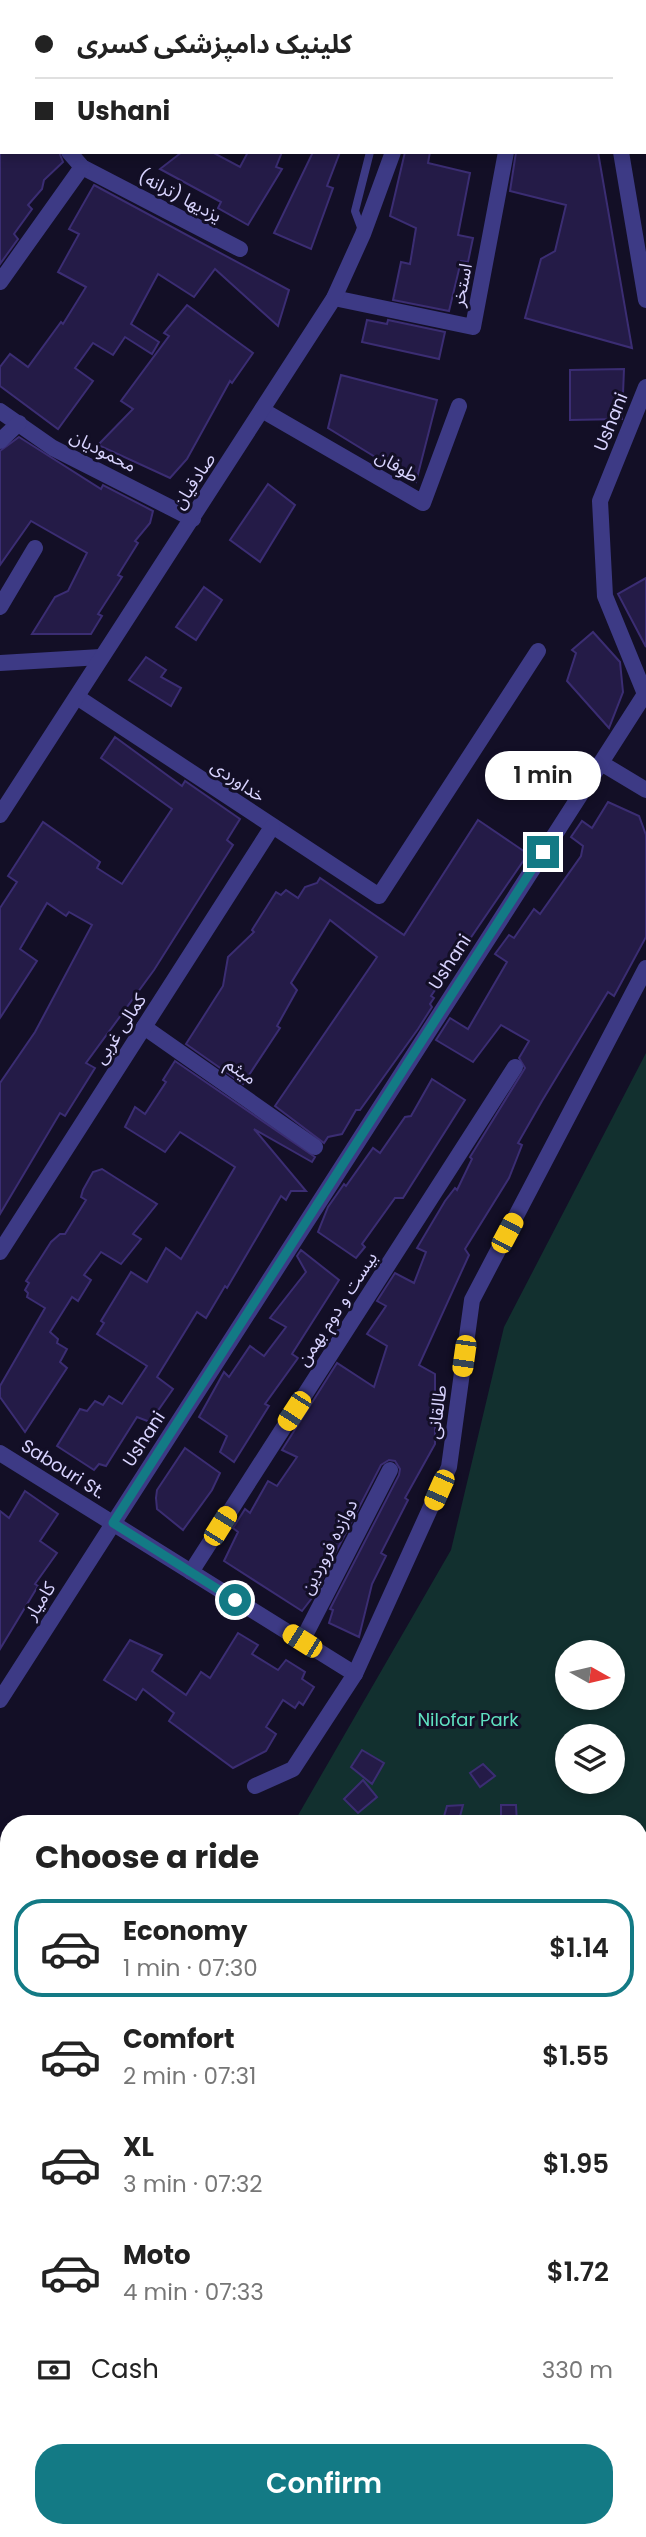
<!DOCTYPE html>
<html lang="en">
<head>
<meta charset="utf-8">
<style>
  :root { --surface:#fff; --page:#f2f2f2; --text:#222; --muted:#767676; --line:#e0e0e0; --accent:#137a85 }
  body { margin:0; font-family:Poppins,"Noto Sans Arabic",sans-serif; background:var(--page); color:var(--text); height:100vh; display:flex; flex-direction:column; font-size:26px; white-space:nowrap }
  * { box-sizing:border-box; margin:0 }
  p { font-size:23px; color:var(--muted) }
  .icon { flex:none; width:38px; height:38px; fill:none; stroke:currentColor; stroke-width:2; stroke-linecap:round; stroke-linejoin:round }
  .map { position:relative; flex:1; overflow:hidden }
  .sheet { position:absolute; left:0px; top:1815px; width:648px; height:723px; display:flex; flex-direction:column; background:var(--surface); border-radius:28px 28px 0 0; box-shadow:0 4px 10px #0003 }
  .sheet>* { flex:none }
  .hud { position:absolute; left:0px; top:0px; width:648px; height:154px; box-shadow:0 4px 10px #0003; display:grid; align-content:center; height:154px; padding:0 35px; background:var(--surface) }
  .needle { width:46px; rotate:98deg }
  .fabs { position:absolute; left:555px; top:1640px; display:grid; gap:14px }
  .fabs a { display:grid; place-items:center; width:70px; height:70px; border-radius:50%; background:var(--surface); box-shadow:0 4px 10px #0003; font-size:35px }
  .end { position:absolute; width:32px; height:32px; margin:-16px; border:9px solid #137a85; background:#fff; box-shadow:0 0 0 4px #fff }
  .from { border-radius:50% }
  .bubble { position:absolute; height:49px; border-radius:24px; background:var(--surface); box-shadow:0 4px 10px #0003; font-size:23px; font-weight:600; line-height:49px; text-align:center }
  .car { position:absolute; width:21px; height:42px; margin:-21px -10px; border-radius:9px; box-shadow:0 0 5px 2px #0007; background:linear-gradient(#f5c518 24%,#345 0 40%,#f5c518 0 76%,#345 0 86%,#f5c518 0) }
  .hud b { display:flex; align-items:center; gap:24px; height:66px; font-size:26px }
  .hud b+b { border-top:2px solid var(--line) }
  .hud i { width:18px; height:18px; background:var(--text) }
  ul { padding:0; list-style:none }
  li { display:flex; align-items:center; gap:21px; height:98px; margin:0 14px 10px; padding:0 21px; border:4px solid transparent; border-radius:28px }
  li div { flex:1 }
  li b { display:block; font-size:26px }
  li em { font-style:normal; font-weight:600 }
  li.active { border-color:var(--accent) }
  li>.icon { width:63px; height:63px; stroke-width:1.5 }
  h2 { padding:0 35px; font-size:32px; line-height:84px }
  .pay { display:flex; align-items:center; gap:18px; height:77px; padding:0 35px; font-size:26px }
  .pay p { margin-inline-start:auto }
  .action { display:flex; gap:14px; margin-top:auto; padding:14px 35px }
  .action a { flex:1; height:80px; border-radius:28px; background:var(--accent); color:#fff; font-size:28px; font-weight:600; line-height:80px; text-align:center }
  .map>svg:first-child { display:block }
  .park { fill:#12302f; fill-rule:evenodd }
  .building { fill:#241b47; stroke:#3b2d73; stroke-width:2 }
  .lines { fill:none; stroke-linecap:round; stroke-linejoin:round }
  .lane { stroke:#3d3a85; stroke-width:8 }
  .street { stroke:#3d3a85; stroke-width:16 }
  .route { stroke:#137a85; stroke-width:9 }
  .labels { text-anchor:middle; stroke-width:6; stroke-linejoin:round; paint-order:stroke }
  .street-label { font-size:18px; fill:#d9d4ff; stroke:#130f26 }
  .park-label { font-size:18px; fill:#5fe0c0; stroke:#130f26 }
</style>
</head>
<body>
<div class="map">
<svg width="646" height="2537" viewBox="0 0 646 2537">
  <rect width="100%" height="100%" fill="#130f26"/>
  <g class="park">
    <path d="M646 1053V2194L639 2193V1824H293L451 1550 504 1327ZM567 1652H612V1698H567ZM567 1736H612V1782H567Z"/>
    <polygon points="9,1994 9,2270 0,2273 0,2006"/>
  </g>
  <g class="building">
    <polygon points="0,152 59,152 63,162 44,180 42,189 28,205 32,209 14,234 18,239 0,264"/>
    <polygon points="182,152 212,152 240,167 248,152 282,152 276,167 282,169 248,225 218,208 221,202 160,169"/>
    <polygon points="313,152 340,152 327,186 333,188 311,249 274,233"/>
    <polygon points="405,152 430,152 428,163 470,173 458,235 473,238 468,262 461,261 449,311 393,300 401,262 410,264 416,228 390,216"/>
    <polygon points="516,152 598,152 632,348 525,318 541,259 555,251 566,205 510,191"/>
    <polygon points="94,185 289,290 278,326 215,269 194,297 158,274 131,324 159,342 152,354 125,337 113,355 93,343 75,368 93,381 58,429 0,386 0,367 10,354 28,367 61,322 63,324 86,287 58,272 79,234 69,229"/>
    <polygon points="187,305 253,353 232,383 230,381 187,459 170,478 98,445 133,409 121,401 169,336 164,333"/>
    <polygon points="367,320 387,324 388,320 445,332 439,359 362,342"/>
    <polygon points="624,369 622,419 570,420 570,370"/>
    <polygon points="341,375 437,400 416,482 328,428"/>
    <polygon points="19,437 101,489 103,485 153,511 150,523 135,541 138,543 118,575 122,577 98,614 102,616 91,634 32,634 55,597 68,591 87,553 31,521 0,565 0,451"/>
    <polygon points="268,484 295,505 260,562 230,540"/>
    <polygon points="646,578 646,647 618,594"/>
    <polygon points="204,587 222,600 196,640 176,627"/>
    <polygon points="593,632 620,662 623,692 609,728 567,681 576,653 572,650"/>
    <polygon points="146,657 166,670 161,677 181,688 171,706 129,680"/>
    <polygon points="115,737 182,786 185,781 240,819 227,840 233,845 154,970 86,1063 95,1068 65,1116 60,1113 0,1214 0,1083 35,1032 92,925 69,912 66,916 47,903 20,949 37,961 0,1018 0,908 17,882 8,876 43,822 100,862 97,868 122,884 172,809 101,758"/>
    <polygon points="608,802 639,816 646,835 646,937 614,996 608,992 542,1101 518,1143 522,1145 509,1178 465,1249 469,1255 419,1365 435,1374 435,1444 405,1498 408,1500 381,1553 386,1556 372,1584 359,1637 329,1623 333,1610 330,1609 399,1475 400,1469 395,1461 389,1460 381,1465 312,1598 302,1611 224,1561 238,1532 233,1528 245,1509 250,1513 268,1481 277,1486 297,1457 282,1450 337,1363 374,1387 387,1346 367,1334 386,1306 377,1301 395,1273 414,1283 426,1252 417,1248 445,1201 455,1188 457,1190 472,1159 470,1157 525,1068 519,1058 529,1041 501,1025 473,1062 436,1040 450,1018 468,1029 507,962 495,954 509,935 514,938 534,909 540,914 581,856 583,846 571,837 582,821 592,828"/>
    <polygon points="478,820 528,854 431,996 434,998 430,1004 432,1007 418,1029 360,1110 356,1110 342,1134 328,1137 324,1143 275,1106 377,957 330,920 291,983 297,990 277,1026 280,1028 243,1084 186,1044 223,986 228,957 254,932 252,930 276,892 281,895 286,890 298,898 305,887 317,883 320,878 404,935"/>
    <polygon points="175,1061 315,1157 312,1162 254,1129 306,1191 291,1191 286,1200 281,1196 227,1288 225,1286 206,1318 197,1312 157,1377 173,1389 150,1422 137,1417 106,1466 99,1464 94,1470 57,1446 80,1409 87,1411 95,1401 103,1405 109,1396 122,1404 147,1366 97,1334 104,1323 101,1321 131,1272 147,1282 166,1248 181,1259 235,1167 180,1132 165,1152 125,1127 135,1107 145,1114 166,1082 163,1080"/>
    <polygon points="432,1079 465,1100 403,1198 395,1198 362,1244 365,1247 356,1258 318,1232 328,1207 344,1184 346,1186 373,1148 380,1153 405,1117 411,1116"/>
    <polygon points="102,1169 157,1204 133,1234 141,1239 121,1264 101,1252 84,1275 91,1280 78,1301 72,1297 50,1332 58,1339 57,1343 67,1349 60,1362 67,1368 25,1432 0,1397 0,1386 45,1308 27,1297 28,1293 25,1290 29,1283 26,1281 51,1242 60,1234 65,1234 86,1200 81,1197 83,1190 93,1172"/>
    <polygon points="301,1250 339,1280 292,1354 298,1358 265,1404 269,1406 234,1462 220,1452 227,1436 199,1417 224,1372 229,1377 250,1346 264,1356 286,1327 270,1318 306,1272 297,1256"/>
    <polygon points="185,1448 220,1473 212,1490 183,1530 157,1509 156,1498 157,1490"/>
    <polygon points="25,1491 58,1514 40,1541 57,1553 35,1584 38,1586 0,1649 0,1511 9,1518"/>
    <polygon points="238,1633 258,1645 252,1654 278,1670 286,1660 305,1672 302,1679 314,1687 303,1705 299,1702 295,1708 283,1700 266,1727 276,1734 266,1751 233,1768 169,1721 174,1713 143,1689 136,1700 104,1680 130,1640 162,1655 152,1671 186,1695 201,1672 210,1678"/>
    <polygon points="362,1750 384,1763 372,1784 351,1767"/>
    <polygon points="483,1764 495,1776 480,1787 470,1773"/>
    <polygon points="363,1780 377,1797 358,1813 344,1799"/>
    <polygon points="463,1805 458,1824 443,1820 447,1806"/>
    <polygon points="501,1805 516,1805 517,1824 507,1824 501,1816"/>
  </g>
  <g class="lines">
    <g class="lane">
      <polyline points="404,2 404,0"/>
      <polyline points="362,230 355,211 370,152"/>
    </g>
    <g class="street">
      <polyline points="76,2 77,0"/>
      <polyline points="430,2 431,0"/>
      <polyline points="549,2 550,0"/>
      <polyline points="646,68 646,67"/>
      <polyline points="0,101 2,100"/>
      <polyline points="69,152 82,167 240,249"/>
      <polyline points="621,152 646,300"/>
      <polyline points="0,282 82,167"/>
      <polyline points="334,298 473,327 506,152"/>
      <polyline points="262,410 423,503 459,406"/>
      <polyline points="0,411 53,448 193,519"/>
      <polyline points="0,441 19,423"/>
      <polyline points="0,607 35,548"/>
      <polyline points="0,663 101,657"/>
      <polyline points="77,697 379,896 538,651"/>
      <polyline points="601,763 646,790"/>
      <polyline points="0,815 334,298 363,234 393,152"/>
      <polyline points="144,1027 315,1147"/>
      <polyline points="0,1252 272,827"/>
      <polyline points="0,1453 355,1674"/>
      <polyline points="191,1572 515,1067"/>
      <polyline points="302,1641 390,1470"/>
      <polyline points="0,1700 645,694 605,596 600,501 646,387"/>
      <polyline points="255,1786 293,1769 355,1674 449,1467 472,1300 646,968"/>
    </g>
  </g>
  <g class="lines">
    <polyline class="route" points="235,1600 113,1523 543,852"/>
  </g>
  <g class="labels">
    <g class="street-label">
      <text transform="translate(180 196) rotate(28)" y="6">یزدیها (ترانه)</text>
      <text transform="translate(462 285) rotate(-79)" y="6">استخر</text>
      <text transform="translate(611 422) rotate(-68)" y="6">Ushani</text>
      <text transform="translate(103 451) rotate(27)" y="6">محمودیان</text>
      <text transform="translate(397 466) rotate(30)" y="6">طوفان</text>
      <text transform="translate(194 481) rotate(-57)" y="6">صادقیان</text>
      <text transform="translate(238 781) rotate(34)" y="6">خداوردی</text>
      <text transform="translate(450 962) rotate(-57)" y="6">Ushani</text>
      <text transform="translate(120 1029) rotate(-57)" y="6">کمالی غربی</text>
      <text transform="translate(241 1071) rotate(35)" y="6">میثم</text>
      <text transform="translate(337 1309) rotate(-57)" y="6">بیست و دوم بهمن</text>
      <text transform="translate(437 1412) rotate(-82)" y="6">طالقانی</text>
      <text transform="translate(144 1439) rotate(-57)" y="6">Ushani</text>
      <text transform="translate(63 1469) rotate(32)" y="6">Sabouri St.</text>
      <text transform="translate(329 1547) rotate(-63)" y="6">دوازده فروردین</text>
      <text transform="translate(40 1601) rotate(-57)" y="6">کامیار</text>
    </g>
    <g class="park-label">
      <text x="468" y="1726">Nilofar Park</text>
    </g>
  </g>
</svg>
<div class="fabs">
<a><svg class="needle" viewBox="-14 -14 28 28"><path d="M0-13l5 13h-10z" fill="#e53935"/><path d="M0 13l5-13h-10z" fill="#767676"/></svg></a>
<a><svg class="icon" aria-label="layers" viewBox="0 0 24 24"><path d="M12 4l9 5-9 5-9-5zM3 14l9 5 9-5"/></svg></a>
</div>
<i class="end from" style="left:235px;top:1600px"></i>
<i class="end" style="left:543px;top:852px"></i>
<div class="bubble" style="left:485px;top:751px;width:116px">1 min</div>
<i class="car" style="left:507px;top:1233px;rotate:28deg"></i>
<i class="car" style="left:464px;top:1356px;rotate:188deg"></i>
<i class="car" style="left:294px;top:1411px;rotate:213deg"></i>
<i class="car" style="left:439px;top:1490px;rotate:204deg"></i>
<i class="car" style="left:220px;top:1526px;rotate:32deg"></i>
<i class="car" style="left:302px;top:1641px;rotate:302deg"></i>
<div class="hud">
<b><i class="from"></i>کلینیک دامپزشکی کسری</b>
<b><i></i>Ushani</b>
</div>
<section class="sheet">
<h2>Choose a ride</h2>
<ul>
<li class="active"><svg class="icon" aria-label="car" viewBox="0 0 24 24"><path d="M5 17H2v-5l4-1 3-4h7l3 4 3 1v5h-3M9 17h6M6 11h13"/><circle cx="7" cy="17" r="2"/><circle cx="17" cy="17" r="2"/></svg><div><b>Economy</b><p>1 min · 07:30</p></div><em>$1.14</em></li>
<li><svg class="icon" aria-label="car" viewBox="0 0 24 24"><path d="M5 17H2v-5l4-1 3-4h7l3 4 3 1v5h-3M9 17h6M6 11h13"/><circle cx="7" cy="17" r="2"/><circle cx="17" cy="17" r="2"/></svg><div><b>Comfort</b><p>2 min · 07:31</p></div><em>$1.55</em></li>
<li><svg class="icon" aria-label="car" viewBox="0 0 24 24"><path d="M5 17H2v-5l4-1 3-4h7l3 4 3 1v5h-3M9 17h6M6 11h13"/><circle cx="7" cy="17" r="2"/><circle cx="17" cy="17" r="2"/></svg><div><b>XL</b><p>3 min · 07:32</p></div><em>$1.95</em></li>
<li><svg class="icon" aria-label="car" viewBox="0 0 24 24"><path d="M5 17H2v-5l4-1 3-4h7l3 4 3 1v5h-3M9 17h6M6 11h13"/><circle cx="7" cy="17" r="2"/><circle cx="17" cy="17" r="2"/></svg><div><b>Moto</b><p>4 min · 07:33</p></div><em>$1.72</em></li>
</ul>
<div class="pay"><svg class="icon" aria-label="cash" viewBox="0 0 24 24"><path d="M3 7h18v10H3z"/><circle cx="12" cy="12" r="2"/></svg>Cash<p>330 m</p></div>
<div class="action"><a>Confirm</a></div>
</section>
</div>
</body>
</html>
